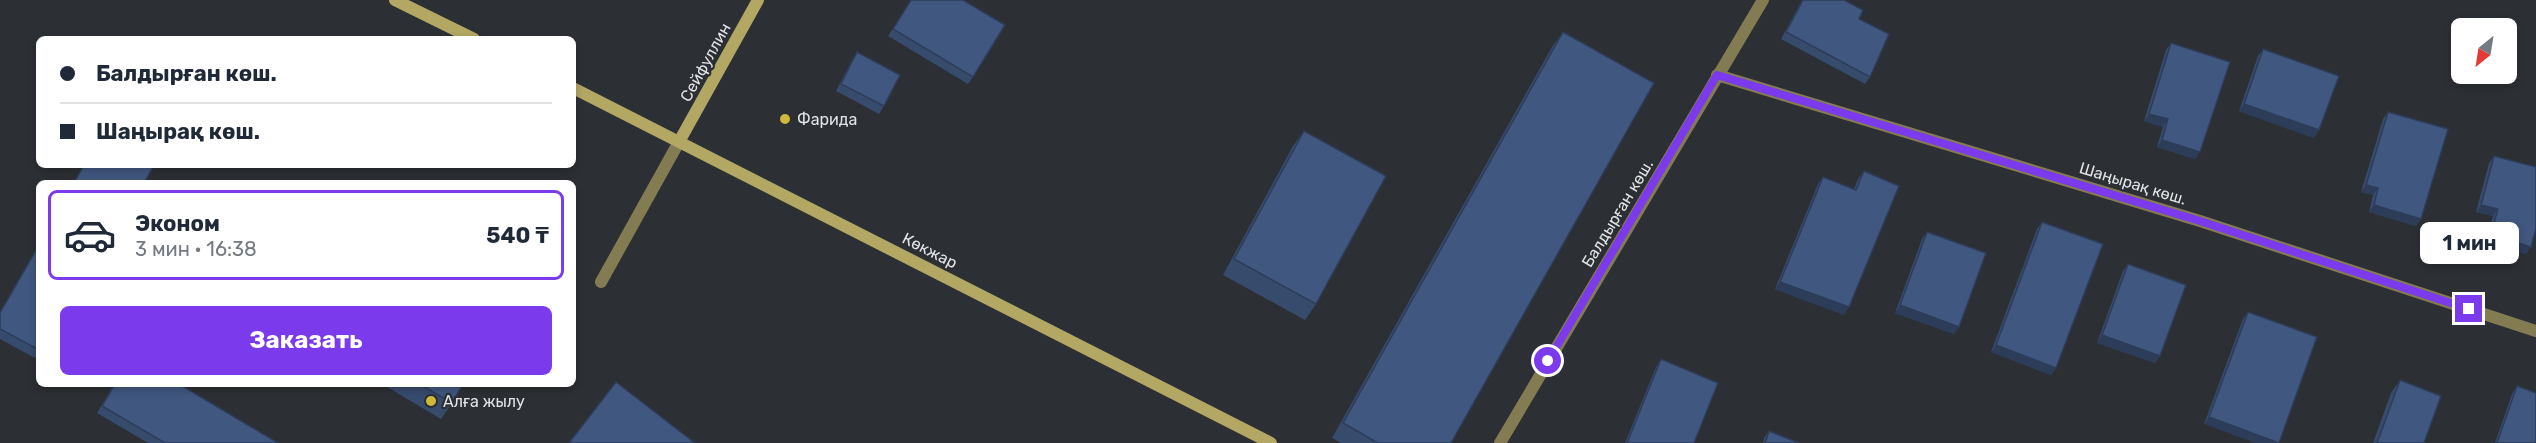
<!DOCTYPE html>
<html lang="ru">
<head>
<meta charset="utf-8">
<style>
  :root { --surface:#fff; --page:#f2f2f3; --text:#1f2937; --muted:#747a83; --line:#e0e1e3; --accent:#7c3aed }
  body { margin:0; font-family:Rubik,sans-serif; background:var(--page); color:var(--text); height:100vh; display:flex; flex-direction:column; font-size:22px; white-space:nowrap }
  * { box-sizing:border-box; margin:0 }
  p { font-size:20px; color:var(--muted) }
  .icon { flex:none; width:33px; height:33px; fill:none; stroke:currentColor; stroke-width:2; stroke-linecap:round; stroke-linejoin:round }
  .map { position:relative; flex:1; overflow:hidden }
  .drawer { position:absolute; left:36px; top:180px; width:540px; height:207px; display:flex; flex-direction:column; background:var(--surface); border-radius:9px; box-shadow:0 3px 9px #0003 }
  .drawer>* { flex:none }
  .banner { position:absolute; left:36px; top:36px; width:540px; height:132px; border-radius:9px; box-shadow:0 3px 9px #0003; display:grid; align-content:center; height:132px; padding:0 24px; background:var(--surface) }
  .needle { width:39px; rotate:210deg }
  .controls { position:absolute; left:2451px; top:18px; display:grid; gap:12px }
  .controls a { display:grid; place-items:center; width:66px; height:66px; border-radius:9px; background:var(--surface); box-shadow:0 3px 9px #0003; font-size:30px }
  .end { position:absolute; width:27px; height:27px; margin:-14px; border:8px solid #7c3aed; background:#fff; box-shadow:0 0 0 3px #fff }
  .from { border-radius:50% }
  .bubble { position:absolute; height:42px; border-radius:9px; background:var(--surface); box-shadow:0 3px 9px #0003; font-size:20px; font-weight:700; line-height:42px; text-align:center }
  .banner b { display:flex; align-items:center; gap:21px; height:57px; font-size:22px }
  .banner b+b { border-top:2px solid var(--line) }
  .banner i { width:15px; height:15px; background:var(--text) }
  ul { padding:10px 0 0; list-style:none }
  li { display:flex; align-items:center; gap:18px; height:90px; margin:0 12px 9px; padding:0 12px; border:3px solid transparent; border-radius:9px }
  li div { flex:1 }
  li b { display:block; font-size:22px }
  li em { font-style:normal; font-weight:700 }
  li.current { border-color:var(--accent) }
  li>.icon { width:54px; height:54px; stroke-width:1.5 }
  .primary-button { display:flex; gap:12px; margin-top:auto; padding:12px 24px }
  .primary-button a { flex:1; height:69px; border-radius:9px; background:var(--accent); color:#fff; font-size:24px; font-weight:700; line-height:69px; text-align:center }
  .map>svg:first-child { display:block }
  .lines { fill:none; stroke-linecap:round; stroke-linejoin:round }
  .lane { stroke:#837c53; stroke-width:12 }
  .street { stroke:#837c53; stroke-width:12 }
  .secondary { stroke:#b3a764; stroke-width:12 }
  .wall { fill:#374b6d }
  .shaded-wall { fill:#2d3d59 }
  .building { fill:#40577f; stroke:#2d3d59; stroke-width:1.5 }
  .route { stroke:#7c3aed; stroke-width:8 }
  .poi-dot { fill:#ceb938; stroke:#2c2f33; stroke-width:2 }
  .labels { text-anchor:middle; stroke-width:4.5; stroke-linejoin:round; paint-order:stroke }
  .street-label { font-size:16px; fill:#e1e3e6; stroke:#2c2f33 }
  .poi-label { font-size:16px; fill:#e1e3e6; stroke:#2c2f33; text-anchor:start }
</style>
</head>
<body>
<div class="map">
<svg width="2536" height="443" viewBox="0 0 2536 443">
  <rect width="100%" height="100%" fill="#2c2f33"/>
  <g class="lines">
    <polyline class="lane" points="601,282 680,140"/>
    <g class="street">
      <polyline points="1717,75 2200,221 2536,331"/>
      <polyline points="1500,443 1763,0"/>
    </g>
    <g class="secondary">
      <polyline points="395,0 474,39"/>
      <polyline points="573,88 1271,443"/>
      <polyline points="680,140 758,0"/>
    </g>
  </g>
  <g class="wall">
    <polygon points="911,0 963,0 973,77 968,84 888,36"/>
    <polygon points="1802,0 1844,0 1859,19 1870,77 1865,84 1781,39"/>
    <polygon points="1563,32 1451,443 1341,443 1332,438 1552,47"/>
    <polygon points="2171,43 2195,159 2157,147 2163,127 2144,121 2166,50"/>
    <polygon points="2263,49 2314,138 2239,111 2258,56"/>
    <polygon points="857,52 884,106 879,114 836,91 852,60"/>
    <polygon points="2388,112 2421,219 2416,226 2369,212 2373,195 2361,192 2383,119"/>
    <polygon points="1304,131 1316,304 1305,320 1223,275 1293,146"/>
    <polygon points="2494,156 2526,254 2486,241 2493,216 2476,212 2489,163"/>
    <polygon points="1864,171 1844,315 1775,289 1818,184 1823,177 1854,189 1858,179"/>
    <polygon points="2042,222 2056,368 2051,375 1991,352 2037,229"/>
    <polygon points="1927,232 1954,334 1895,313 1922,239"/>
    <polygon points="39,244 39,353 35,358 0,339 0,312"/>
    <polygon points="2128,264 2160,356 2155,363 2097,343 2123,271"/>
    <polygon points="2248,312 2317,337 2204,424 2243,319"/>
    <polygon points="1661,359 1694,443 1625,443 1656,367"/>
    <polygon points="2400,380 2424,443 2373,443 2391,393"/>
    <polygon points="114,384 179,384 278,443 148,443 97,413"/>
    <polygon points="382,384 463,384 452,403 441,419"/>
    <polygon points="2517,386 2536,443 2495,443 2512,394"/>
    <polygon points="1769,431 1799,443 1763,443 1764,438"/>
  </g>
  <g class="shaded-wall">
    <polygon points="2244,104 2319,130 2314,138 2239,111"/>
    <polygon points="2149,114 2168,119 2163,127 2144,121"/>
    <polygon points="2162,140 2200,152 2195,159 2157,147"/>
    <polygon points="2366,185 2378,188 2373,195 2361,192"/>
    <polygon points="2374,205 2421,219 2416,226 2369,212"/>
    <polygon points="2481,205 2498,209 2493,216 2476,212"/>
    <polygon points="2491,234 2531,247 2526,254 2486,241"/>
    <polygon points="1780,282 1849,307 1844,315 1775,289"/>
    <polygon points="1900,305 1959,327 1954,334 1895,313"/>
    <polygon points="2102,335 2160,356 2155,363 2097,343"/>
    <polygon points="1996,345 2056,368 2051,375 1991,352"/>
    <polygon points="2209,417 2279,443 2255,443 2204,424"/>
  </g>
  <g class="building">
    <polygon points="911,0 963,0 1005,25 973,77 893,29"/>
    <polygon points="1803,0 1844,0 1863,10 1859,19 1889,34 1870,77 1786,32"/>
    <polygon points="1563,32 1654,83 1451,443 1378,443 1343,423"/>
    <polygon points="2171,43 2230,62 2200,152 2162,140 2168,119 2149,114"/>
    <polygon points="2263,49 2339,76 2319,130 2244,104"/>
    <polygon points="857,52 900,75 884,106 841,84"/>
    <polygon points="2388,112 2448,129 2421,219 2374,205 2378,188 2366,185"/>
    <polygon points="1304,131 1386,176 1316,304 1234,259"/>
    <polygon points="2494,156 2536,167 2536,228 2531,247 2491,234 2498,209 2481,205"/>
    <polygon points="84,165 154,165 144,183 74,183"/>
    <polygon points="1864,171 1899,186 1849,307 1780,282 1823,177 1856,190"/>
    <polygon points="2042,222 2103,244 2056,368 1996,345"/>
    <polygon points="1927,232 1986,253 1959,327 1900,305"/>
    <polygon points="39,245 39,350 0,329 0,313"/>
    <polygon points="2128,264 2186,285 2160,356 2102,335"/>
    <polygon points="2248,312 2317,337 2279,443 2209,417"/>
    <polygon points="1661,359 1718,383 1694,443 1627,443"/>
    <polygon points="2400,380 2441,396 2424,443 2377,443"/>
    <polygon points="616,382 695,443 569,443"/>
    <polygon points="115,384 179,384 278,443 165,443 102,406"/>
    <polygon points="419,384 463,384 452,403"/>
    <polygon points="2517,386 2536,393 2536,443 2497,443"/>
    <polygon points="1769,431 1799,443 1765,443"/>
  </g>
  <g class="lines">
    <polyline class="route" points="1548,361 1717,75 2200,221 2469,309"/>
  </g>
  <g class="poi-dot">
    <circle cx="785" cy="119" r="6"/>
    <circle cx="431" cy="401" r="6"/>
  </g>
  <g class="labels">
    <g class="street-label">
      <text transform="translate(705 62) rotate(-61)" y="6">Сейфуллин</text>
      <text transform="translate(2133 183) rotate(17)" y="6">Шаңырақ көш.</text>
      <text transform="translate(1617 213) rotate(-59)" y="6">Балдырған көш.</text>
      <text transform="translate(930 250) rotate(27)" y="6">Көкжар</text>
    </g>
    <g class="poi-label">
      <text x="797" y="125">Фарида</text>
      <text x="443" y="407">Алға жылу</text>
    </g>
  </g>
</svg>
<div class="controls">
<a><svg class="needle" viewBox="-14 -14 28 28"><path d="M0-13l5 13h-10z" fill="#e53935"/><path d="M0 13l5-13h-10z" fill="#747a83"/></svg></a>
</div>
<i class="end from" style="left:1548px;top:361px"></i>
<i class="end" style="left:2469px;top:309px"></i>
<div class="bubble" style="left:2420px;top:222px;width:99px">1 мин</div>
<div class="banner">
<b><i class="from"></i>Балдырған көш.</b>
<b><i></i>Шаңырақ көш.</b>
</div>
<section class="drawer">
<ul>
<li class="current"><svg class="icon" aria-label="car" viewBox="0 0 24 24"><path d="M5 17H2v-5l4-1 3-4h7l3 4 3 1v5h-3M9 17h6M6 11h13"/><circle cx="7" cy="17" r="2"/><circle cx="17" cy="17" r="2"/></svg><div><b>Эконом</b><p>3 мин · 16:38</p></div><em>540 ₸</em></li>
</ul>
<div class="primary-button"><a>Заказать</a></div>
</section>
</div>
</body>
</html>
